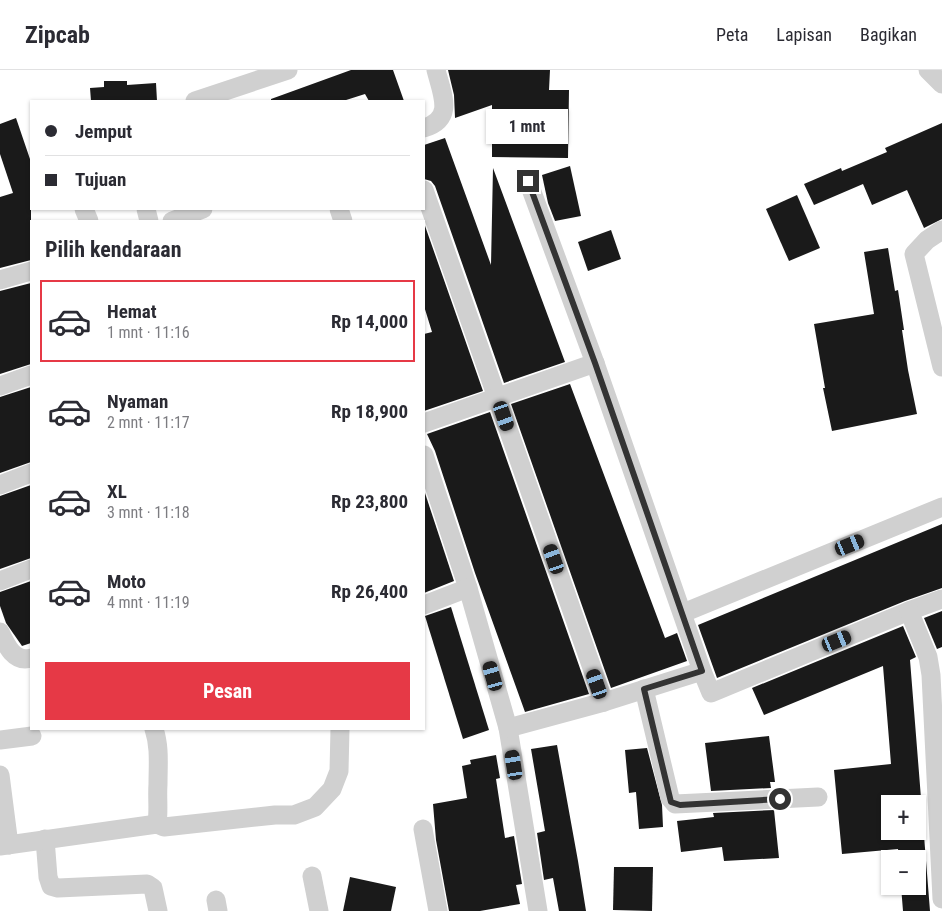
<!DOCTYPE html>
<html lang="id">
<head>
<meta charset="utf-8">
<style>
  :root { --surface:#fff; --page:#f7f7f7; --text:#2b2b33; --muted:#7c7c81; --line:#e1e1e2; --accent:#e63946 }
  body { margin:0; font-family:"Roboto Condensed",sans-serif; background:var(--page); color:var(--text); height:100vh; display:flex; flex-direction:column; font-size:19px; white-space:nowrap }
  * { box-sizing:border-box; margin:0 }
  p { font-size:16px; color:var(--muted) }
  .icon { flex:none; width:28px; height:28px; fill:none; stroke:currentColor; stroke-width:2; stroke-linecap:round; stroke-linejoin:round }
  .map { position:relative; flex:1; overflow:hidden }
  .panel { position:absolute; left:30px; top:150px; width:395px; height:510px; display:flex; flex-direction:column; background:var(--surface); border-radius:0px; box-shadow:0 1px 4px #0004 }
  .panel>* { flex:none }
  .hud { position:absolute; left:30px; top:30px; width:395px; height:110px; border-radius:0px; box-shadow:0 1px 4px #0004; display:grid; align-content:center; height:110px; padding:0 15px; background:var(--surface) }
  .buttons { position:absolute; left:881px; top:725px; display:grid; gap:10px }
  .buttons a { display:grid; place-items:center; width:45px; height:45px; border-radius:0px; background:var(--surface); box-shadow:0 1px 4px #0004; font-size:25px }
  .end { position:absolute; width:22px; height:22px; margin:-11px; border:6px solid #333; background:#fff; box-shadow:0 0 0 2px #fff }
  .from { border-radius:50% }
  .bubble { position:absolute; height:35px; border-radius:0px; background:var(--surface); box-shadow:0 1px 4px #0004; font-size:16px; font-weight:700; line-height:35px; text-align:center }
  .car { position:absolute; width:15px; height:30px; margin:-15px -8px; border-radius:6px; box-shadow:0 0 4px 1px #0007; background:linear-gradient(#222 24%,#8ab4d8 0 40%,#222 0 76%,#8ab4d8 0 86%,#222 0) }
  .hud b { display:flex; align-items:center; gap:18px; height:48px; font-size:19px }
  .hud b+b { border-top:1px solid var(--line) }
  .hud i { width:12px; height:12px; background:var(--text) }
  ul { padding:0; list-style:none }
  li { display:flex; align-items:center; gap:15px; height:82px; margin:0 10px 8px; padding:0 5px; border:2px solid transparent; border-radius:0px }
  li div { flex:1 }
  li b { display:block; font-size:19px }
  li em { font-style:normal; font-weight:700 }
  li.selected { border-color:var(--accent) }
  li>.icon { width:45px; height:45px; stroke-width:1.5 }
  h2 { padding:0 15px; font-size:22px; line-height:60px }
  .action { display:flex; gap:10px; margin-top:auto; padding:10px 15px }
  .action a { flex:1; height:58px; border-radius:0px; background:var(--accent); color:#fff; font-size:20px; font-weight:700; line-height:58px; text-align:center }
  header { display:flex; align-items:center; gap:30px; box-sizing:border-box; height:70px; padding:0 25px; background:var(--surface); border-bottom:1px solid var(--line) }
  header strong { font-size:24px }
  nav { display:flex; gap:28px; margin-inline-start:auto; font-size:18px }
  .map>svg:first-child { display:block }
  .building { fill:#1a1a1a; fill-rule:evenodd }
  .lines { fill:none; stroke-linecap:round; stroke-linejoin:round }
  .street { stroke:#d0d0d0; stroke-width:19 }
  .route { stroke:#333; stroke-width:6 }
</style>
</head>
<body>
<header>
<strong>Zipcab</strong>
<nav><a>Peta</a><a>Lapisan</a><a>Bagikan</a></nav>
</header>
<div class="map">
<svg width="942" height="841" viewBox="0 0 942 841">
  <rect width="100%" height="100%" fill="#fff"/>
  <g class="building">
    <polygon points="351,0 393,0 404,31 369,31 365,24 343,31 271,31 271,29"/>
    <polygon points="448,0 550,0 549,20 569,20 568,88 492,87 492,35 455,48 454,25"/>
    <polygon points="104,11 127,11 127,15 156,13 157,31 91,31 90,18 104,17"/>
    <polygon points="16,48 31,92 31,190 0,198 0,127 13,123 0,84 0,54"/>
    <polygon points="942,53 942,149 924,158 907,120 872,135 863,114 814,135 804,114 841,98 842,101 887,82 885,78"/>
    <polygon points="445,68 491,195 493,98 565,292 504,313 435,116 431,111 424,109 424,75"/>
    <polygon points="570,96 581,146 555,151 548,133 542,105"/>
    <polygon points="797,125 820,178 789,191 766,139"/>
    <polygon points="424,153 483,321 424,341 424,264 432,262 424,236"/>
    <polygon points="611,160 621,189 588,201 578,172"/>
    <polygon points="888,178 895,221 898,220 904,260 902,260 908,300 917,344 832,361 823,318 825,318 814,254 874,244 864,182"/>
    <polygon points="31,213 31,294 0,304 0,221"/>
    <polygon points="570,314 665,568 677,563 687,591 611,618 511,334"/>
    <polygon points="31,317 31,392 0,403 0,327"/>
    <polygon points="490,342 589,624 525,642 475,503 435,381 427,364"/>
    <polygon points="31,415 31,488 0,499 0,426"/>
    <polygon points="424,420 454,511 424,523"/>
    <polygon points="942,454 942,518 905,531 717,608 698,555"/>
    <polygon points="31,511 31,573 22,576 6,553 0,536 0,522"/>
    <polygon points="451,537 489,660 463,669 425,546"/>
    <polygon points="942,541 942,577 937,579 924,548"/>
    <path d="M903 556 916 587 910 590 930 841H903L901 816H918V789H899L898 779 842 784 834 700 891 694 883 596 764 645 752 618ZM890 734H918V761H890Z"/>
    <polygon points="769,666 775,712 770,712 771,718 711,721 705,673"/>
    <polygon points="557,675 578,791 586,841 559,841 553,808 544,810 537,763 545,761 531,679"/>
    <polygon points="647,678 662,735 663,757 639,759 636,722 629,723 625,680"/>
    <polygon points="496,685 500,708 496,709 505,768 514,766 522,814 516,815 520,834 480,841 449,841 436,770 433,734 467,728 462,696 471,694 470,690"/>
    <polygon points="774,740 779,788 724,791 722,777 681,782 677,751 714,747 713,743"/>
    <polygon points="614,797 653,797 652,841 613,840"/>
    <polygon points="350,807 396,817 391,841 343,841"/>
  </g>
  <g class="lines">
    <g class="street">
      <polyline points="928,0 942,14"/>
      <polyline points="195,31 288,0"/>
      <path d="M424 58C455 49 442 24 436 0"/>
      <polyline points="528,111 595,293 702,601 711,623 909,541 942,529"/>
      <polyline points="424,120 604,632"/>
      <polyline points="84,139 89,151"/>
      <polyline points="146,139 149,151"/>
      <polyline points="339,139 343,151"/>
      <polyline points="172,151 203,139"/>
      <polyline points="942,160 927,170 914,184 942,297"/>
      <polyline points="0,210 31,201"/>
      <polyline points="0,316 31,305"/>
      <polyline points="424,353 595,293"/>
      <polyline points="424,385 468,518 508,658 538,841"/>
      <polyline points="0,415 31,403"/>
      <polyline points="0,511 31,499"/>
      <polyline points="424,535 468,518"/>
      <polyline points="909,541 928,587 931,605 942,829"/>
      <polyline points="683,543 942,437"/>
      <path d="M0 562C6 575 14 593 31 588"/>
      <polyline points="644,619 670,728 675,734 818,727"/>
      <polyline points="508,658 604,632 702,601"/>
      <path d="M154 659C160 677 158 695 158 714 157 728 159 740 157 754"/>
      <polyline points="0,670 32,666"/>
      <polyline points="0,705 9,775"/>
      <polyline points="423,759 438,841"/>
      <polyline points="45,769 48,807 51,816 58,818 147,814 153,818 158,841"/>
      <polyline points="0,776 157,754 164,757 275,745 294,745 315,737 332,719 339,701 340,659"/>
      <polyline points="312,806 319,841"/>
      <polyline points="216,830 218,841"/>
    </g>
  </g>
  <g class="lines">
    <polyline class="route" points="528,111 595,293 702,601 644,619 670,728 671,732 680,735 780,729"/>
  </g>
</svg>
<div class="buttons">
<a>+</a>
<a>−</a>
</div>
<i class="end from" style="left:780px;top:729px"></i>
<i class="end" style="left:528px;top:111px"></i>
<div class="bubble" style="left:486px;top:39px;width:82px">1 mnt</div>
<i class="car" style="left:504px;top:346px;rotate:161deg"></i>
<i class="car" style="left:850px;top:475px;rotate:68deg"></i>
<i class="car" style="left:554px;top:489px;rotate:341deg"></i>
<i class="car" style="left:837px;top:571px;rotate:68deg"></i>
<i class="car" style="left:493px;top:606px;rotate:344deg"></i>
<i class="car" style="left:597px;top:614px;rotate:341deg"></i>
<i class="car" style="left:514px;top:695px;rotate:351deg"></i>
<div class="hud">
<b><i class="from"></i>Jemput</b>
<b><i></i>Tujuan</b>
</div>
<section class="panel">
<h2>Pilih kendaraan</h2>
<ul>
<li class="selected"><svg class="icon" aria-label="car" viewBox="0 0 24 24"><path d="M5 17H2v-5l4-1 3-4h7l3 4 3 1v5h-3M9 17h6M6 11h13"/><circle cx="7" cy="17" r="2"/><circle cx="17" cy="17" r="2"/></svg><div><b>Hemat</b><p>1 mnt · 11:16</p></div><em>Rp 14,000</em></li>
<li><svg class="icon" aria-label="car" viewBox="0 0 24 24"><path d="M5 17H2v-5l4-1 3-4h7l3 4 3 1v5h-3M9 17h6M6 11h13"/><circle cx="7" cy="17" r="2"/><circle cx="17" cy="17" r="2"/></svg><div><b>Nyaman</b><p>2 mnt · 11:17</p></div><em>Rp 18,900</em></li>
<li><svg class="icon" aria-label="car" viewBox="0 0 24 24"><path d="M5 17H2v-5l4-1 3-4h7l3 4 3 1v5h-3M9 17h6M6 11h13"/><circle cx="7" cy="17" r="2"/><circle cx="17" cy="17" r="2"/></svg><div><b>XL</b><p>3 mnt · 11:18</p></div><em>Rp 23,800</em></li>
<li><svg class="icon" aria-label="car" viewBox="0 0 24 24"><path d="M5 17H2v-5l4-1 3-4h7l3 4 3 1v5h-3M9 17h6M6 11h13"/><circle cx="7" cy="17" r="2"/><circle cx="17" cy="17" r="2"/></svg><div><b>Moto</b><p>4 mnt · 11:19</p></div><em>Rp 26,400</em></li>
</ul>
<div class="action"><a>Pesan</a></div>
</section>
</div>
</body>
</html>
